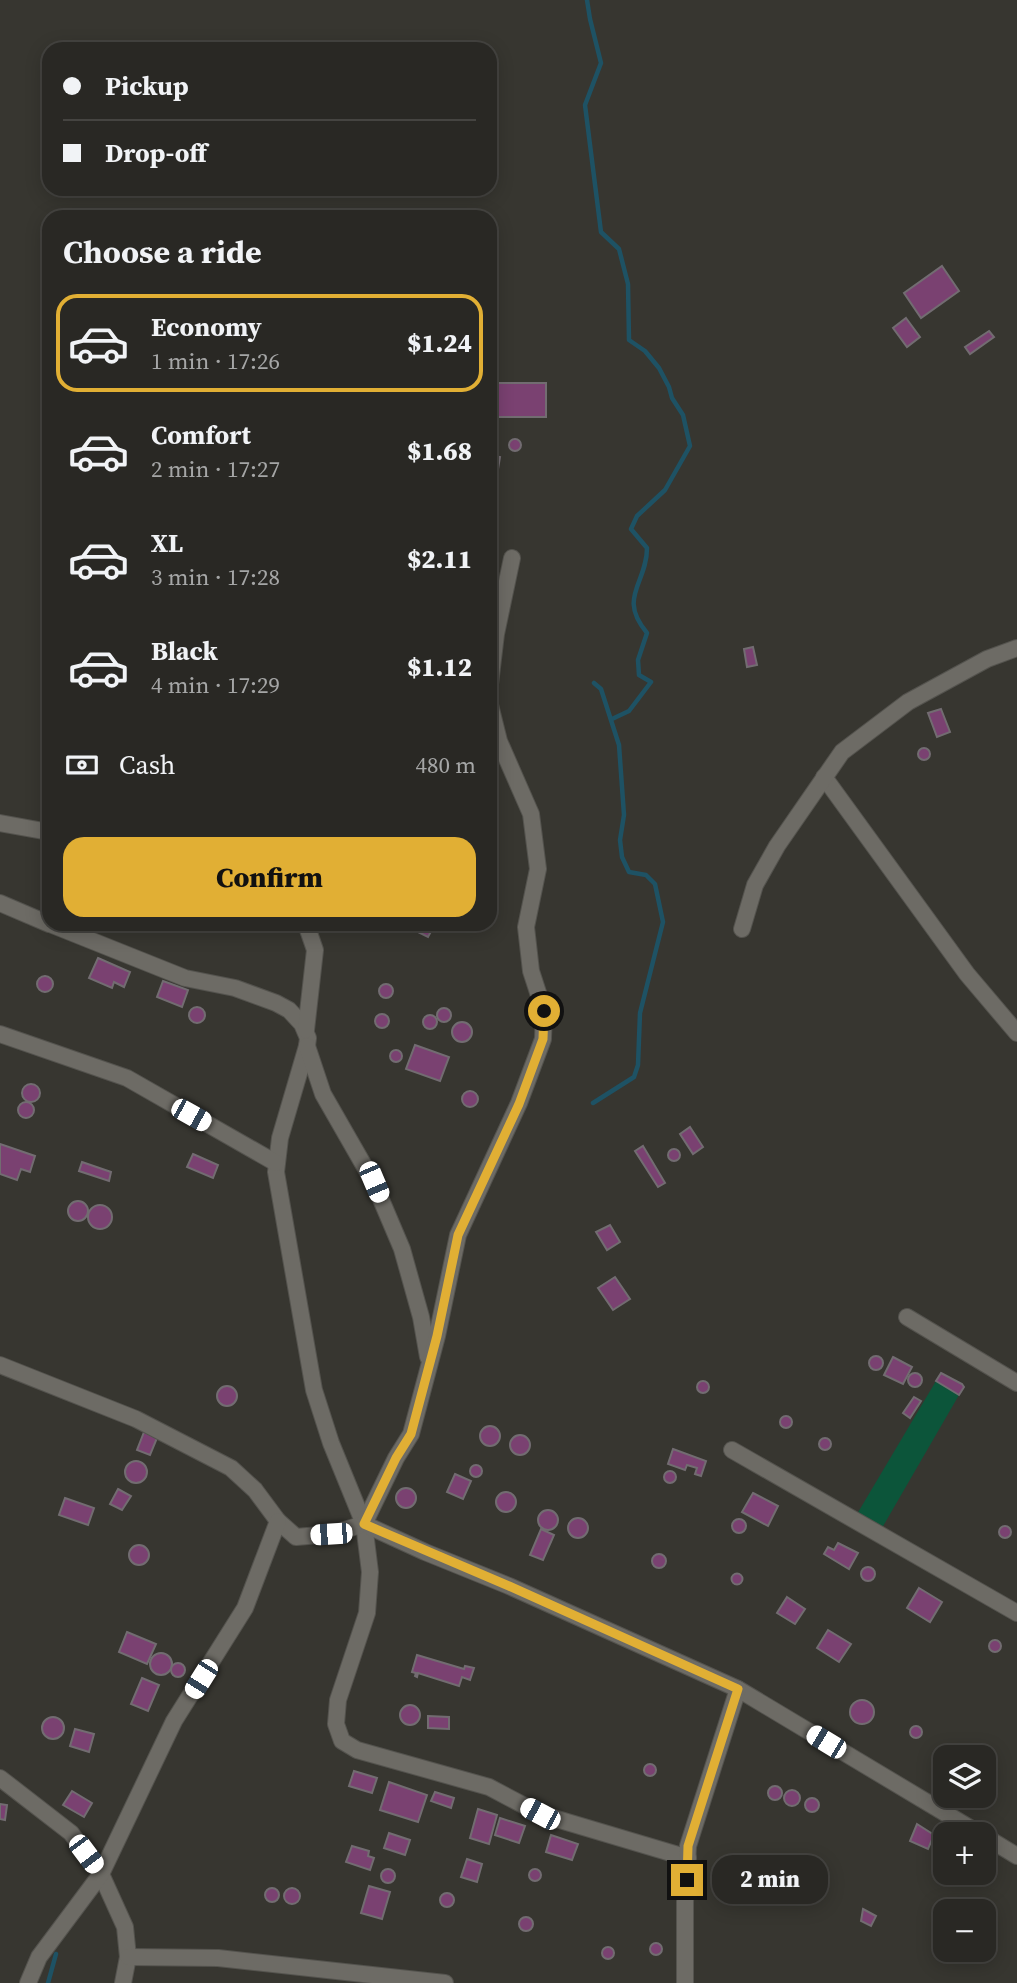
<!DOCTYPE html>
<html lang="en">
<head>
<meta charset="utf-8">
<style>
  :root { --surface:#292824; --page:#353431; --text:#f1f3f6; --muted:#a5a6a6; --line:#454441; --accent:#e1af34 }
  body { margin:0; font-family:"Source Serif 4",serif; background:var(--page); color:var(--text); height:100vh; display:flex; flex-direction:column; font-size:26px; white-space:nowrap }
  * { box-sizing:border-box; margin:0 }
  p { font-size:23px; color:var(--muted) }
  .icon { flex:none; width:38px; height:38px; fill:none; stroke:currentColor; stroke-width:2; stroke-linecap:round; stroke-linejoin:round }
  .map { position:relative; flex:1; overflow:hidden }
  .drawer { position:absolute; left:42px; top:210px; width:455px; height:721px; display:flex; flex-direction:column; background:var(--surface); border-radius:21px; box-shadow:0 4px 18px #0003,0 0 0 2px var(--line) }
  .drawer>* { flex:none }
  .banner { position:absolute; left:42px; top:42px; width:455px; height:154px; border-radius:21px; box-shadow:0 4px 18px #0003,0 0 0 2px var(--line); display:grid; align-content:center; height:154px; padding:0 21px; background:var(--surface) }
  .controls { position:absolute; left:933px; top:1745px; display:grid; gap:14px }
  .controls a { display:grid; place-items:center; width:63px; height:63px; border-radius:14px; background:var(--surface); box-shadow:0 4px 18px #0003,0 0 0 2px var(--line); font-size:35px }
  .end { position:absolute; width:32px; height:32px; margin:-16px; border:9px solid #e1af34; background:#111; box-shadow:0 0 0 4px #111 }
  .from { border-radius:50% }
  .bubble { position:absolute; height:49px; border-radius:21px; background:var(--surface); box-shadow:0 4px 18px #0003,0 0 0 2px var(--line); font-size:23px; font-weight:800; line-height:49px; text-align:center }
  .car { position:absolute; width:21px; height:42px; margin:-21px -10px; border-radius:9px; box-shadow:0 0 5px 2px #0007; background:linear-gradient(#fff 24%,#345 0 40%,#fff 0 76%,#345 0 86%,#fff 0) }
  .banner b { display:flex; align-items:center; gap:24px; height:66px; font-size:26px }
  .banner b+b { border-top:2px solid var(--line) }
  .banner i { width:18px; height:18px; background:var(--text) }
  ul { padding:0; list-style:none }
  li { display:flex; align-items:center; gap:21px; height:98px; margin:0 14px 10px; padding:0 7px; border:4px solid transparent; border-radius:21px }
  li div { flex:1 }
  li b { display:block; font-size:26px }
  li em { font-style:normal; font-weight:800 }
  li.selected { border-color:var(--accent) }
  li>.icon { width:63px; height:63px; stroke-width:1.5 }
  h2 { padding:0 21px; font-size:32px; line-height:84px }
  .pay { display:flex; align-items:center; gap:18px; height:77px; padding:0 21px; font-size:26px }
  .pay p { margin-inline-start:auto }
  .button { display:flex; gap:14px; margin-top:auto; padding:14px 21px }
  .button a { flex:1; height:80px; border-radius:21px; background:var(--accent); color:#111; font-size:28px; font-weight:800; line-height:80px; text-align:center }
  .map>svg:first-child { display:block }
  .green { fill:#0c553a }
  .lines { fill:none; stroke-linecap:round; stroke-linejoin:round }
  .stream { stroke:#1e5264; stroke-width:4.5 }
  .building { fill:#7a4171; stroke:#726c71; stroke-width:2 }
  .minor-casing { stroke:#54534e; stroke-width:18 }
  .minor { stroke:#6d6b65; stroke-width:16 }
  .route { stroke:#e1af34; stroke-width:9 }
</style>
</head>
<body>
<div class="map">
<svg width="1017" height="1983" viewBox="0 0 1017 1983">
  <rect width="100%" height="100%" fill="#373630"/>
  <polygon class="green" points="936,1381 959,1395 882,1528 857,1514"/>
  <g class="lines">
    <g class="stream">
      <path d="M587 0 590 19 601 63 585 105 601 232 619 249 628 284 629 340 645 351 659 368 669 387 672 398 683 415 690 446 665 490 637 516 631 529 647 548C647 584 617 597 647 633L638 660 639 675 651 682 629 711 612 719"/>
      <polyline points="593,1103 634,1077 638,1065 640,1013 663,922 655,884 646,875 629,872 622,857 620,840 624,815 619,745 601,689 594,683"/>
      <polyline points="48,1983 56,1954"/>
    </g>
  </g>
  <g class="building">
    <polygon points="942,266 959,291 921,318 904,293"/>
    <polygon points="906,318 920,337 907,347 893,328"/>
    <polygon points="989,331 994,337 970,354 965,347"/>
    <rect x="490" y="383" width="56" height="34"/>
    <circle cx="515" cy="445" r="6"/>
    <polygon points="490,455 500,457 496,481 490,480"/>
    <polygon points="753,647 757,665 747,667 744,649"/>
    <polygon points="941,709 950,732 937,737 928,713"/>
    <circle cx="924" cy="754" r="6"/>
    <polygon points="422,924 435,924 428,937 418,932"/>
    <polygon points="98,958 130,972 124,987 114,982 112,988 89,978"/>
    <circle cx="45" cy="984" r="8"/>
    <polygon points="163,981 188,990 182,1007 157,997"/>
    <circle cx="386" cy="991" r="7"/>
    <circle cx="197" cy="1015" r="8"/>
    <circle cx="444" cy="1015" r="7"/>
    <circle cx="382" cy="1021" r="7"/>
    <circle cx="430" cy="1022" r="7"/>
    <circle cx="462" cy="1032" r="10"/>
    <polygon points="415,1045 449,1057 440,1081 406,1069"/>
    <circle cx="396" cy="1056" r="6"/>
    <circle cx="31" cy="1093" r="9"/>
    <circle cx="470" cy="1099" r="8"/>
    <circle cx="26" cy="1110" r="8"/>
    <polygon points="690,1127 703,1147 693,1154 680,1134"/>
    <polygon points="0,1144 35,1156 30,1172 21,1169 17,1180 0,1174"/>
    <polygon points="643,1146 665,1183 658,1187 635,1151"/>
    <circle cx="674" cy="1155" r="6"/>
    <polygon points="193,1154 218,1165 213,1178 187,1167"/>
    <polygon points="82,1162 111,1172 109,1181 79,1171"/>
    <circle cx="78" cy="1211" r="10"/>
    <circle cx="100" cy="1217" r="12"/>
    <polygon points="610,1225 620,1242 607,1250 596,1232"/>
    <polygon points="615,1277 630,1299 613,1310 598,1288"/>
    <circle cx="876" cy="1363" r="7"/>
    <polygon points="893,1357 912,1367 903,1384 884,1375"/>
    <polygon points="941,1373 962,1384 964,1387 959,1395 936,1381"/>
    <circle cx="915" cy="1380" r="7"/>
    <circle cx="703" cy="1387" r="6"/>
    <circle cx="227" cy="1396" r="10"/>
    <polygon points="914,1397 921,1401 910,1418 903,1413"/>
    <circle cx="786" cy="1422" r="6"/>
    <circle cx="490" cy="1436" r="10"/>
    <polygon points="144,1432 157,1438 150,1455 137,1450"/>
    <circle cx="520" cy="1445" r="10"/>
    <circle cx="825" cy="1444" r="6"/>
    <polygon points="673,1449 706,1461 701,1476 695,1474 697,1468 687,1465 685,1470 668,1464"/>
    <circle cx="136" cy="1472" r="11"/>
    <circle cx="476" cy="1471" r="6"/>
    <circle cx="670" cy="1477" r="6"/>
    <polygon points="455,1474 471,1481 463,1499 447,1492"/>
    <circle cx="406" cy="1498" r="10"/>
    <polygon points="118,1489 131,1496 122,1510 110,1504"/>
    <circle cx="506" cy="1502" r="10"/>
    <polygon points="753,1493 778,1506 768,1526 742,1512"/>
    <polygon points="65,1498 94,1508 88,1525 59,1515"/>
    <circle cx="548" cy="1520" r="10"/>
    <circle cx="578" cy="1528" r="10"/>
    <circle cx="739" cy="1526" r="7"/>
    <circle cx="1005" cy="1532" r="6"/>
    <polygon points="541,1529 554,1535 543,1560 530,1555"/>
    <polygon points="838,1543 858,1553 849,1569 824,1554 828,1547 834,1550"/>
    <circle cx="139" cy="1555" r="10"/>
    <circle cx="659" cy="1561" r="7"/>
    <circle cx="868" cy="1574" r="7"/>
    <circle cx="737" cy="1579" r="5.5"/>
    <polygon points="919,1588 942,1602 930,1622 907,1608"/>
    <polygon points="787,1597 805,1609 795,1624 777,1613"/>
    <polygon points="828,1630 851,1644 839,1662 817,1648"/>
    <polygon points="127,1632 156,1644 147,1664 119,1652"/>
    <circle cx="995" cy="1646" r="6"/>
    <circle cx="161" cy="1664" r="11"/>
    <polygon points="417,1655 464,1669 465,1666 474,1668 470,1680 462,1677 459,1686 418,1673 417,1677 415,1676 416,1673 412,1672"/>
    <circle cx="178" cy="1670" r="7"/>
    <polygon points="142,1678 159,1685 148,1711 131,1704"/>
    <circle cx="862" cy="1712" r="12"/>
    <circle cx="410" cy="1715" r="10"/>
    <polygon points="428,1716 449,1717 449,1729 428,1728"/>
    <circle cx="53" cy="1728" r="11"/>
    <circle cx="916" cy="1732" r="6"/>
    <polygon points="75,1729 94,1734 89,1752 70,1746"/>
    <circle cx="650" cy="1770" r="6"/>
    <polygon points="354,1771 377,1778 372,1793 349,1786"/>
    <polygon points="389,1782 427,1795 418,1822 380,1810"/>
    <circle cx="775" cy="1793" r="7"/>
    <circle cx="792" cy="1798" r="8"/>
    <polygon points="72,1791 92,1803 84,1817 63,1805"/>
    <polygon points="435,1792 454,1798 451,1808 431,1801"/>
    <circle cx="812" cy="1805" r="7"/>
    <polygon points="0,1804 7,1805 5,1820 0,1819"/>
    <polygon points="478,1809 497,1815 489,1844 470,1838"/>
    <polygon points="500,1818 525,1826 519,1843 495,1835"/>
    <polygon points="917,1824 934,1835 928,1849 910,1841"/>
    <polygon points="389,1833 410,1840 405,1855 384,1848"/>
    <polygon points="551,1835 578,1844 572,1860 546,1852"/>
    <polygon points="352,1846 369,1851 368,1856 374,1858 370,1870 346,1862"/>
    <polygon points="467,1859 482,1864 477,1882 461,1877"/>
    <circle cx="535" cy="1875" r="6"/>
    <circle cx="388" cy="1876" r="7"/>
    <polygon points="369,1886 390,1892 382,1919 361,1913"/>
    <circle cx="272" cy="1895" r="7"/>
    <circle cx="292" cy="1896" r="8"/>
    <circle cx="447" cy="1900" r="7"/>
    <polygon points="863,1909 876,1916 871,1926 861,1921"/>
    <circle cx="526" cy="1924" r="7"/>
    <circle cx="656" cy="1949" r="6"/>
    <circle cx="608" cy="1953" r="6"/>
  </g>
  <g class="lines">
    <defs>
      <g id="minor">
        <polyline points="490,684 496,634 512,558"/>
        <polyline points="824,777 967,974 1017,1033"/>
        <polyline points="0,823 49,832"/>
        <polyline points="0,903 49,924"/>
        <polyline points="50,924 185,978 235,988 276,1003 289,1010 302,1024 308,1038 307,1046 280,1138 276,1172 314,1390 331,1443 364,1524 370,1572 367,1613 338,1700 336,1724 342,1741 357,1750 489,1787 540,1814 688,1858"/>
        <polyline points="742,929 755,885 777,846 842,752 908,702 987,659 1017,648"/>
        <polyline points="306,1030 315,950 306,924"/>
        <polyline points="0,1034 127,1078 276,1163"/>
        <polyline points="307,1046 323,1094 374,1183 402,1249 421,1317 428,1357"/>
        <polyline points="907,1317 1017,1383"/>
        <polyline points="0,1365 136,1419 231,1468 255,1490 278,1521 296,1537 331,1534 364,1524 425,1552 509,1586 738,1689 980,1834"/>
        <polyline points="732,1450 1017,1613"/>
        <polyline points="364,1524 396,1458 411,1434 437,1336 458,1235 519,1103 543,1039 544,1011 531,971 526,927 538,869 531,814 499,741 490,705"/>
        <polyline points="0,1778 71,1833 101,1874 125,1927 128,1957 123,1983"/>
        <polyline points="984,1836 1017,1856"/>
        <polyline points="128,1957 218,1958 445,1983"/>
        <polyline points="28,1983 39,1957 101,1874 174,1721 245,1608 278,1521"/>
        <polyline points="685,1983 685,1902 688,1846 738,1689"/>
      </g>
    </defs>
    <use href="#minor" class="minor-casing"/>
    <use href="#minor" class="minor"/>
  </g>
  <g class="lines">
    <polyline class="route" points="544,1011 543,1039 519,1104 458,1235 437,1336 411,1434 396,1458 364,1524 509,1586 738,1689 688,1846 687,1880"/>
  </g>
</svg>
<div class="controls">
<a><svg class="icon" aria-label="layers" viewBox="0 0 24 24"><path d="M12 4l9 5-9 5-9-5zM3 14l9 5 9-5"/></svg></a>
<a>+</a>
<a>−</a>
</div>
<i class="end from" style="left:544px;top:1011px"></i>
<i class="end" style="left:687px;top:1880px"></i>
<div class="bubble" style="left:712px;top:1855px;width:116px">2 min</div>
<i class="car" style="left:191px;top:1115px;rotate:119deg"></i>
<i class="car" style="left:374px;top:1182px;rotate:157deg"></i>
<i class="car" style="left:331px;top:1534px;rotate:266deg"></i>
<i class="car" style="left:201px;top:1679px;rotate:212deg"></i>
<i class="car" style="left:826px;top:1742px;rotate:301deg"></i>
<i class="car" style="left:540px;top:1814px;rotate:298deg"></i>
<i class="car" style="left:86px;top:1854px;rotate:143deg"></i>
<div class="banner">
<b><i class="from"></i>Pickup</b>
<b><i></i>Drop-off</b>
</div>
<section class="drawer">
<h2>Choose a ride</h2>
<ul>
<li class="selected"><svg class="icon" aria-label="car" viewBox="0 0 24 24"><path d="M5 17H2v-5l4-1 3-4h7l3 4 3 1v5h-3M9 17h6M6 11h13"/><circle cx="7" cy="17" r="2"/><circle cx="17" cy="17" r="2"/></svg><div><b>Economy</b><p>1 min · 17:26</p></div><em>$1.24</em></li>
<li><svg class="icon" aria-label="car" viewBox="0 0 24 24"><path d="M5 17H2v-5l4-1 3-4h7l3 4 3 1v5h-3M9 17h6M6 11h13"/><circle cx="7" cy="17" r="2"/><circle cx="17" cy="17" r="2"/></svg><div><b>Comfort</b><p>2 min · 17:27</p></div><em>$1.68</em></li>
<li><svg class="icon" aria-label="car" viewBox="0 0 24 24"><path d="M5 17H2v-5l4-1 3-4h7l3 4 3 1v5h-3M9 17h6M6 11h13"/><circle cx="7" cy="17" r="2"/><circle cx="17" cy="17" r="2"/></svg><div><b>XL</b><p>3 min · 17:28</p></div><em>$2.11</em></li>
<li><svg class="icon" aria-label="car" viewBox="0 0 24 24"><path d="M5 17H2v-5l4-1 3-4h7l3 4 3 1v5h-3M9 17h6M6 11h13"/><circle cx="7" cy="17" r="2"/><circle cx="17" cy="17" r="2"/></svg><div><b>Black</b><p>4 min · 17:29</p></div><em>$1.12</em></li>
</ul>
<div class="pay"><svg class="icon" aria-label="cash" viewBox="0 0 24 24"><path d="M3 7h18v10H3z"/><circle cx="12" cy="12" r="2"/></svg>Cash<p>480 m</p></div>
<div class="button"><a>Confirm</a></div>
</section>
</div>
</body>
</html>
